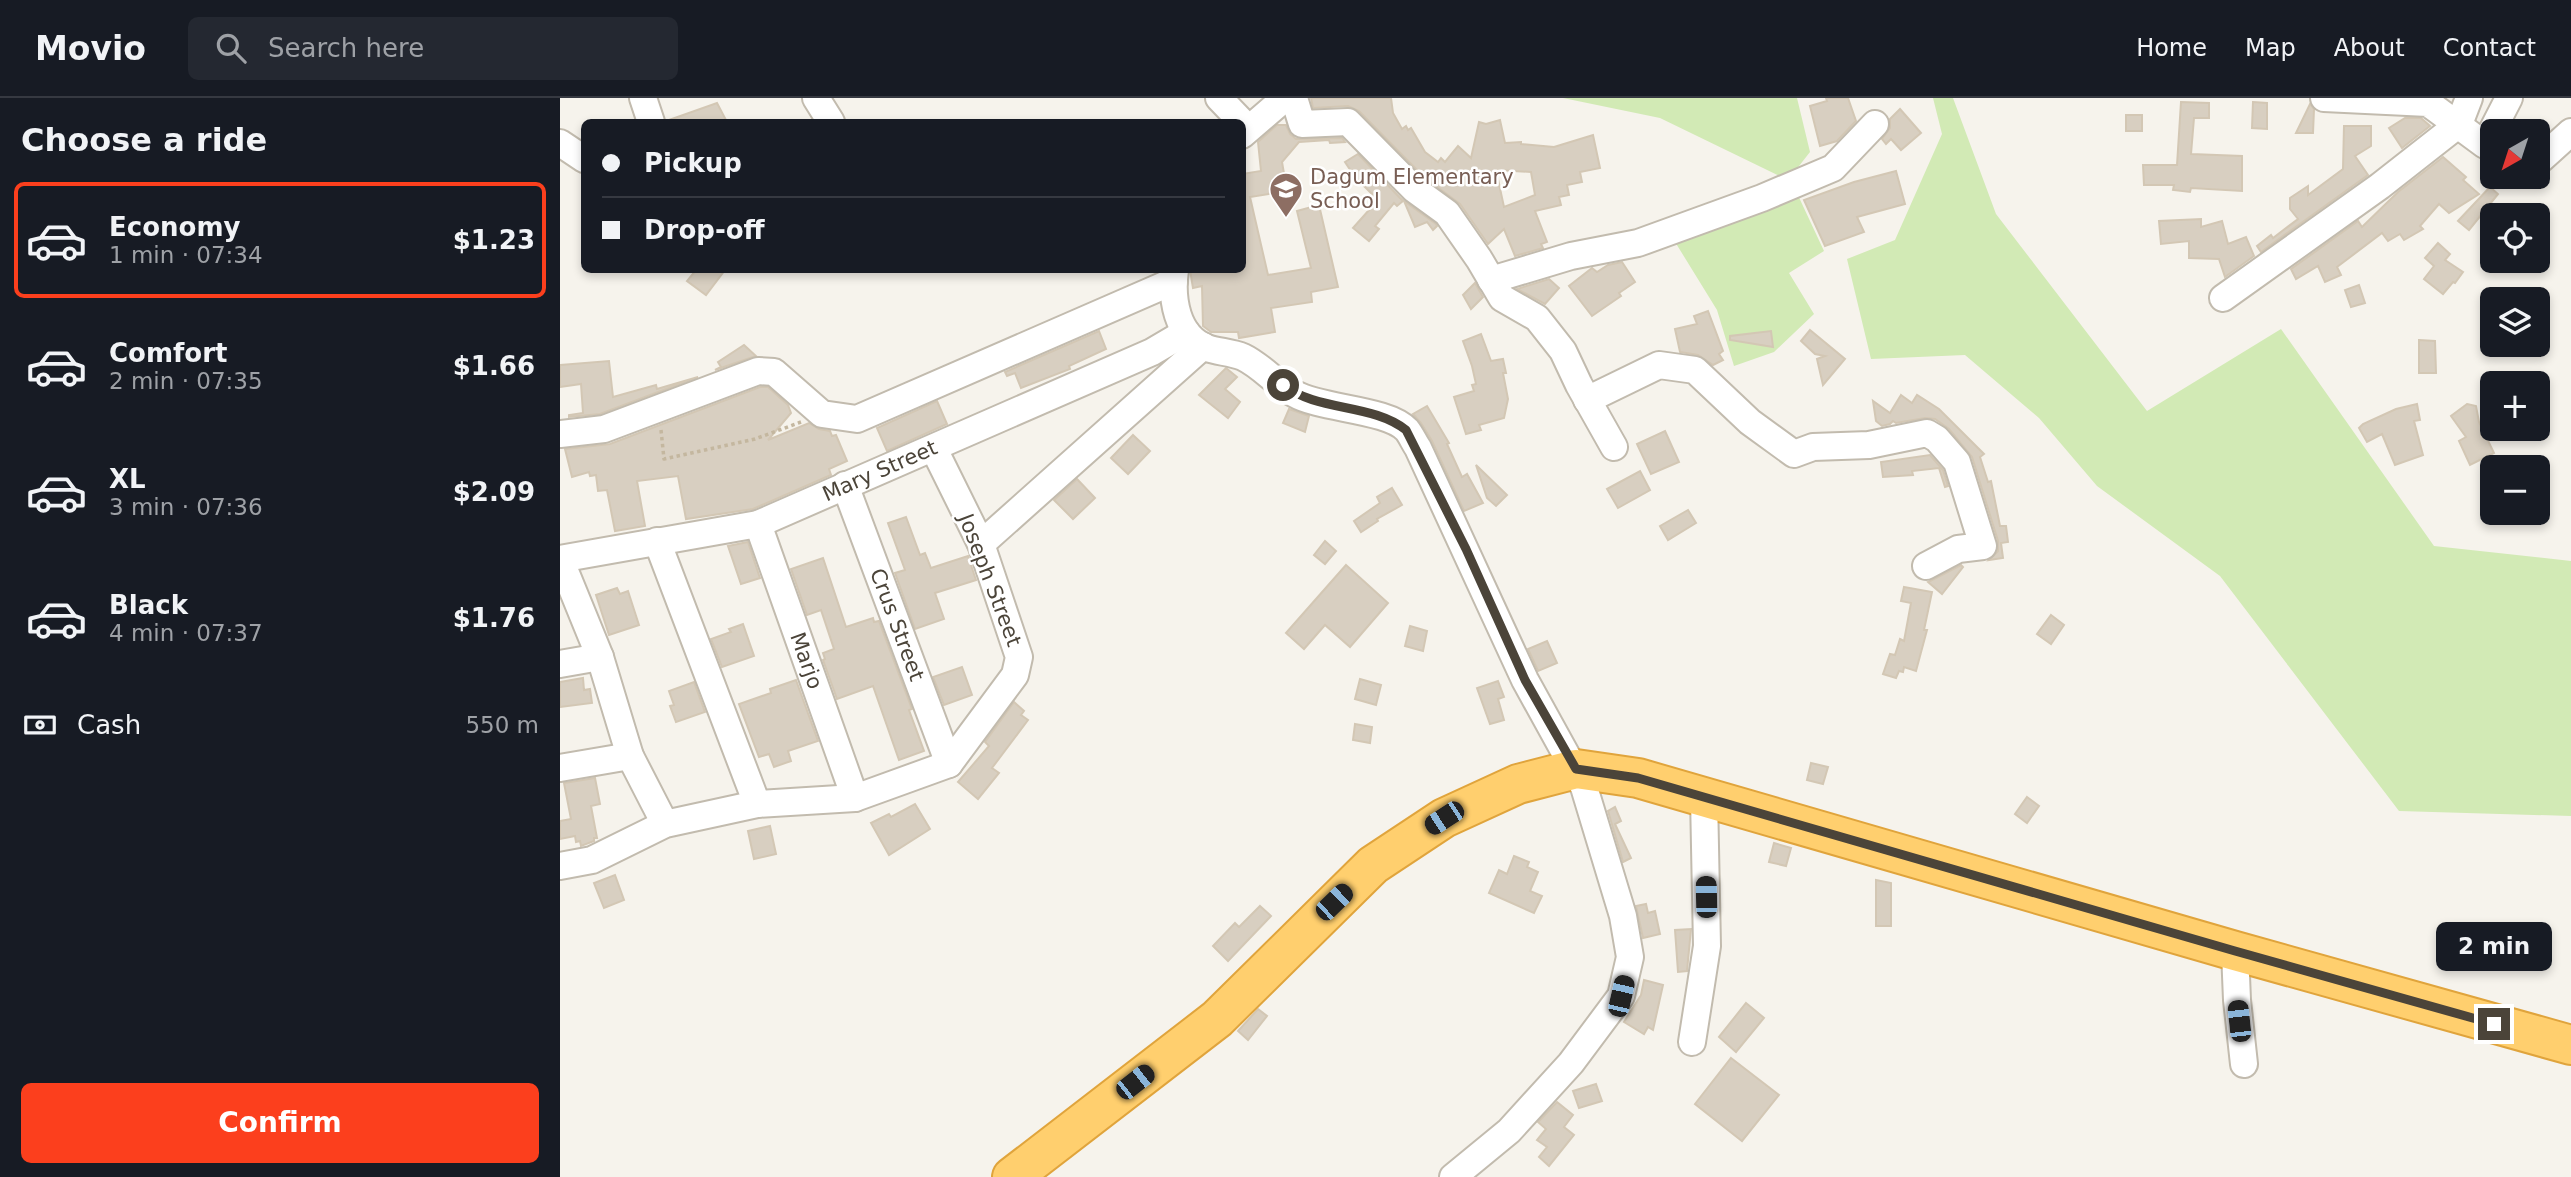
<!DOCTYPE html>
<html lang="en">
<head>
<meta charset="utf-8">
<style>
  :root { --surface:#171b24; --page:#242831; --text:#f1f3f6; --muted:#9ea1a6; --line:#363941; --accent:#fc3f1d }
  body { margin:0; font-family:"DejaVu Sans",sans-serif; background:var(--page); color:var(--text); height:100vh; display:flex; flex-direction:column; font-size:26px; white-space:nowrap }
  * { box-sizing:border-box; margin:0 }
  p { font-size:23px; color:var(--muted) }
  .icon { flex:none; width:38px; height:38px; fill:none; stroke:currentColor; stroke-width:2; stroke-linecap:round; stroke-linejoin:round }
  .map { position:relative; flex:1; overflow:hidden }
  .sheet { display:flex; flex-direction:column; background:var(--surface); width:560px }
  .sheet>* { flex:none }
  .banner { position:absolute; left:21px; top:21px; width:665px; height:154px; border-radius:10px; box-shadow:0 4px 10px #0003; display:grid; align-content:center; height:154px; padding:0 21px; background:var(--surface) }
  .needle { width:46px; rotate:219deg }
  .fabs { position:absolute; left:1920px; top:21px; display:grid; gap:14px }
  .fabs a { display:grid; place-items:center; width:70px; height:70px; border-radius:10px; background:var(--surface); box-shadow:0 4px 10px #0003; font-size:35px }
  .end { position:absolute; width:32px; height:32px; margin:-16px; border:9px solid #4b4439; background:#fff; box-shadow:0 0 0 4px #fff }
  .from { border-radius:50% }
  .bubble { position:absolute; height:49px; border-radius:10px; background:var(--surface); box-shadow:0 4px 10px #0003; font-size:23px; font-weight:600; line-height:49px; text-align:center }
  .car { position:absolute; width:21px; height:42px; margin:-21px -10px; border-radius:9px; box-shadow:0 0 5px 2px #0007; background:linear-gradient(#222 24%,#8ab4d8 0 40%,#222 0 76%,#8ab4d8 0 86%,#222 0) }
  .banner b { display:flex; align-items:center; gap:24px; height:66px; font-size:26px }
  .banner b+b { border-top:2px solid var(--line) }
  .banner i { width:18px; height:18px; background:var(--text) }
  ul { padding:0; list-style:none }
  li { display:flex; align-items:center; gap:21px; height:116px; margin:0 14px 10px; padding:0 7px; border:4px solid transparent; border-radius:10px }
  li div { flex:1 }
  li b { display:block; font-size:26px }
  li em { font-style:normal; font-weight:600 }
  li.selected { border-color:var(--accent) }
  li>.icon { width:63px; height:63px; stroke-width:1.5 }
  h2 { padding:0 21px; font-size:32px; line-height:84px }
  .pay { display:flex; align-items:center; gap:18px; height:77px; padding:0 21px; font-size:26px }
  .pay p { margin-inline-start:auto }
  .primary-button { display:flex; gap:14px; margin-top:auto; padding:14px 21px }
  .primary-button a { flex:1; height:80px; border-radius:10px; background:var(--accent); color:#fff; font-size:28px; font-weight:600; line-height:80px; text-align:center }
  header { display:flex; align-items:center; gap:42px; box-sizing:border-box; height:98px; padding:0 35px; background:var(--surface); border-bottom:2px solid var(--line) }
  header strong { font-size:33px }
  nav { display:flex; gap:38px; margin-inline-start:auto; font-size:24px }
  .search { width:490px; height:63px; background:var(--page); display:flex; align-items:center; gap:18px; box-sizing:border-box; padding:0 24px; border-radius:10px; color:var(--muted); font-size:26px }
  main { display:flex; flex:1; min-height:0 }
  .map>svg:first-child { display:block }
  .green { fill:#d2eab5 }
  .building { fill:#d8cfc1; stroke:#d3c7b4; stroke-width:2; fill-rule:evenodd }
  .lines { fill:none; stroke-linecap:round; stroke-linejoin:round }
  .minor-casing { stroke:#c2bbae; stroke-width:30 }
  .highway-casing { stroke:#e0a43c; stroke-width:42 }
  .path { stroke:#c4b79f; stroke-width:3.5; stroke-dasharray:3.5 3.5; stroke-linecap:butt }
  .minor { stroke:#fff; stroke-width:26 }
  .highway { stroke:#ffcf6e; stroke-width:38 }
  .route { stroke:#4b4439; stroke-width:9 }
  .labels { text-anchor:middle; stroke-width:5; stroke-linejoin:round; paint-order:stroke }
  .education-label { font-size:21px; fill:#785e54; stroke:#fff; text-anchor:start }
  .street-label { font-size:21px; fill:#4b4439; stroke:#fff }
</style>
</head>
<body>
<header>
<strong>Movio</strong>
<div class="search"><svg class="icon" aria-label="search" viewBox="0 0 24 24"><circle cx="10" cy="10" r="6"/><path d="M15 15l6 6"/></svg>Search here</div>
<nav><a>Home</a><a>Map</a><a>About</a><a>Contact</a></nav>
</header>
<main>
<section class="sheet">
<h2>Choose a ride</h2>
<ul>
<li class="selected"><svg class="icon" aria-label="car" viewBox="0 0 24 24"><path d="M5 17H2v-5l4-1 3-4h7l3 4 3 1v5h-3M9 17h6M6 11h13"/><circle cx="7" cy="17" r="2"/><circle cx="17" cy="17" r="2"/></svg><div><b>Economy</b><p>1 min · 07:34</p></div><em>$1.23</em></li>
<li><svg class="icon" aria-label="car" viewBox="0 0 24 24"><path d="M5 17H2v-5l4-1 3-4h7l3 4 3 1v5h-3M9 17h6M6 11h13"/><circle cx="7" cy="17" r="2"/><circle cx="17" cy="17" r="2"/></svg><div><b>Comfort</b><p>2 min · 07:35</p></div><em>$1.66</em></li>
<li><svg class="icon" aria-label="car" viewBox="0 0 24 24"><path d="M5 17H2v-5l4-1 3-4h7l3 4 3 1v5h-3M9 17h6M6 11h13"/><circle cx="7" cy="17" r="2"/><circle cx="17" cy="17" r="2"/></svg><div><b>XL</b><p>3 min · 07:36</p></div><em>$2.09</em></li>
<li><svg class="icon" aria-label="car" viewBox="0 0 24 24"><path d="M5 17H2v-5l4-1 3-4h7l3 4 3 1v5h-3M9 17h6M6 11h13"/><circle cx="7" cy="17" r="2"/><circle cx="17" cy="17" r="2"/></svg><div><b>Black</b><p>4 min · 07:37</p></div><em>$1.76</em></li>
</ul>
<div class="pay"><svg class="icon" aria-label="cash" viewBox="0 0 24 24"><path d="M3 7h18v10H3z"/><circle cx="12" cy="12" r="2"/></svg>Cash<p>550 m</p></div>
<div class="primary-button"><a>Confirm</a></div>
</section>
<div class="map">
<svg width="2011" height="1079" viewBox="0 0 2011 1079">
  <rect width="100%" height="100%" fill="#f6f3ec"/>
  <g class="green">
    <polygon points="1003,0 1237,0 1250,54 1228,82 1100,20"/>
    <polygon points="1373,0 1393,0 1436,116 1587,313 1721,231 1874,448 2011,463 2011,718 1839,713 1660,478 1537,388 1479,320 1405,257 1311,261 1287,161 1335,142 1382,36"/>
    <polygon points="1236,93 1264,153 1229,175 1254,216 1214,254 1174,268 1157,212 1112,139"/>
  </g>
  <g class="building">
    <path d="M751 0H831L833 15 842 31 846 28 848 32 851 30 865 54 878 64 881 60 885 64 898 48 911 60 919 24 926 26 940 22 945 45 961 44V46L994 49 1033 37 1040 70 1020 74 1022 84 1007 87 1009 97 999 99 1001 107 975 113 987 144 981 146 983 150 955 158 944 131 928 146 900 106 864 79 799 13 788 8 753 10ZM936 72 971 74 975 97 944 109Z"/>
    <polygon points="1266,0 1288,0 1296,23 1277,43 1260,48 1250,8 1267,3"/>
    <polygon points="1621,4 1649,5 1649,20 1634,20 1631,56 1682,58 1682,93 1631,90 1630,94 1613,92 1614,87 1584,87 1583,67 1617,67"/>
    <polygon points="1693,4 1707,5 1707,31 1692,30"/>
    <polygon points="157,5 167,24 109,24 109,22"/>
    <polygon points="1750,6 1754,11 1753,35 1736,35"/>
    <polygon points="1340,11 1361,35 1341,52 1331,41 1326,46 1322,41 1330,30 1330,21"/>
    <rect x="1566" y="17" width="16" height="16"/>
    <polygon points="1845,20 1861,20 1870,28 1842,50 1829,30"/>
    <polygon points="717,27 726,27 730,36 736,41 782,40 785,44 770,45 769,42 739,44 722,64 727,93 690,99 708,177 751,170 737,113 759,107 778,189 751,194 752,204 711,210 715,234 679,240 678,234 651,234 643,228 642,188 633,190 630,172 682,172 682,76 701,73 698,44"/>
    <polygon points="1784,28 1811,28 1811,48 1795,58 1808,77 1701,154 1697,148 1711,137 1713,140 1738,121 1730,111 1730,100 1748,88 1748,97 1783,71"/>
    <polygon points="798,56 843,103 837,108 834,105 815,128 819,131 809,143 793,130 818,102 795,79 785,64"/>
    <polygon points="1883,59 1906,79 1903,82 1919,96 1889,115 1879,106 1860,128 1863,131 1844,142 1840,136 1828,143 1822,135 1777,169 1781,177 1765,184 1758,168 1736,181 1731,171 1798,123 1802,129 1838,94"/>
    <polygon points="1336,73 1345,106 1297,119 1304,134 1265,148 1244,102 1294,84"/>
    <polygon points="1930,89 1938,96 1909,132 1898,123"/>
    <polygon points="844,103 876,126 877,128 873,132 867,124 855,129"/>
    <polygon points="1641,121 1641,129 1662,123 1668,146 1686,139 1694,158 1665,179 1659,161 1629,160 1629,143 1601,146 1599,123"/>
    <polygon points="1878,145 1890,156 1885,162 1903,174 1895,185 1893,184 1883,196 1864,181 1874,168 1865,160"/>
    <polygon points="1062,164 1075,184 1059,195 1061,198 1032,218 1009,188 1032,170 1037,174 1048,167"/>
    <polygon points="136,172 165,172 146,197 127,183"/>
    <polygon points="989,181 999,190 985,206 957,191"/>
    <polygon points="915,185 923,199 911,211 903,197"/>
    <polygon points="1799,187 1805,205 1791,209 1785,192"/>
    <polygon points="1148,213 1163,253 1159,256 1163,262 1153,267 1138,257 1120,254 1115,231 1137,226 1134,218"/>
    <polygon points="1250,232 1285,261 1263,287 1257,261 1265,258 1255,256 1241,243"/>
    <polygon points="539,233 546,251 509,268 510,271 461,290 455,275 447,278 445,274"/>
    <polygon points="1211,233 1213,249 1170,242 1170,238"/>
    <polygon points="921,236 931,263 943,261 946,275 943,275 948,301 944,320 919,327 921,332 906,336 894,299 914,293 912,287 916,286 912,268 903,243"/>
    <polygon points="1859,242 1875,243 1876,275 1859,275"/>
    <polygon points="184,247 196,258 155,272 161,269 158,264"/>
    <polygon points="49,263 53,299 96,287 97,291 138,279 40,316 9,319 9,317 23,315 21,286 0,289 0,267"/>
    <polygon points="666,270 677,279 665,291 680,304 668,320 639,297"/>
    <polygon points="200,289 208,289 228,307 231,315 208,342 249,325 259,331 270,333 272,338 276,337 287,363 269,371 271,377 193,411 126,421 118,378 77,383 85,428 55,433 47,392 38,393 36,377 30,378 29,374 12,379 5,351 50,346"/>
    <polygon points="1341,297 1352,305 1357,297 1379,311 1424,356 1420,359 1428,384 1431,383 1440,428 1446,428 1448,444 1441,445 1443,460 1429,462 1438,453 1438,443 1412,359 1389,331 1375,321 1365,320 1336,325 1333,323 1330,326 1322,328 1316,323 1313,303 1330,315"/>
    <polygon points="377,303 387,326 327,353 317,330"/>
    <polygon points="1857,306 1860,322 1854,323 1863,357 1835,367 1822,336 1807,344 1799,330 1803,326 1836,311"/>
    <polygon points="1907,306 1916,308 1919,324 1934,355 1910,367 1899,343 1906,339 1891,318"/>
    <polygon points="867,308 889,345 887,346 902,379 907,376 923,405 904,413 872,343 861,325 853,316"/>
    <polygon points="729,311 749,318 745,334 723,325"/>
    <polygon points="1105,333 1119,364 1091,376 1077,346"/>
    <polygon points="573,337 590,353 568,376 551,360"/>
    <polygon points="1370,357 1383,372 1388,388 1385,389 1379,370 1352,373 1353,377 1323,379 1321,364"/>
    <polygon points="916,367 947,397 936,408 927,400"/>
    <polygon points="1080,373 1090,392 1058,410 1047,391"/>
    <polygon points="517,381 535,400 513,421 494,402"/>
    <polygon points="832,390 842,407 817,421 818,423 801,434 794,423 820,405 817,399"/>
    <polygon points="1128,412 1136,425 1108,442 1100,428"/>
    <polygon points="346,419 360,457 365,455 371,470 408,458 416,482 375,495 384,521 355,531 335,475 345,472 328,425"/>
    <polygon points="765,443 776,453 765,466 754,457"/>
    <polygon points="188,444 200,480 181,486 168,448"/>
    <polygon points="263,460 286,529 313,520 314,524 319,523 352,611 349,612 364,653 339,662 313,588 277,601 263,562 265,561 263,555 274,551 261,512 247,517 231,471"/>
    <polygon points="786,467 828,505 790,549 765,527 744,551 726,535"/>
    <polygon points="1401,467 1403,469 1382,496 1368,484"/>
    <polygon points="1344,489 1372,494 1364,532 1367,532 1356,573 1344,569 1343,574 1339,573 1336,580 1323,576 1330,556 1335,557 1340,541 1344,543 1351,505 1341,503"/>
    <polygon points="57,490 60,496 68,493 79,527 49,537 36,497"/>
    <polygon points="1491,517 1504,527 1491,546 1477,536"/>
    <polygon points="183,526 194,558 162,569 151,541 171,534 169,531"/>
    <polygon points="850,528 867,533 863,553 845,548"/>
    <polygon points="987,543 997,565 978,573 968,551"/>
    <polygon points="402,569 412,597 384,607 373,579"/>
    <polygon points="23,580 24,592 30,591 32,605 0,609 0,584"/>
    <polygon points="800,581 821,587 816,607 795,601"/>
    <polygon points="236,582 258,643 228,653 231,663 214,669 209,656 199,659 179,606 211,595 210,591"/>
    <polygon points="938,583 944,599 938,601 944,622 930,626 917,590"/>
    <polygon points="134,584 145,614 116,624 110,608 114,607 109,593"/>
    <polygon points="454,604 464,613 461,617 468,622 432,670 439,675 418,701 398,684 429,648 425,644"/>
    <polygon points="795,626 812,629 810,645 793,642"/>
    <polygon points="1251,665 1268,669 1263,686 1247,682"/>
    <polygon points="35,680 40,706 31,708 37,740 34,740 34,743 21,748 20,743 16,744 15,738 0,741 0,723 11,721 4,685"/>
    <polygon points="1467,699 1479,708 1467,725 1455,716"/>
    <polygon points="355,706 370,731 329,757 311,725 329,716 331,719"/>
    <polygon points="1055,709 1061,723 1055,726 1071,760 1063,764 1048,713"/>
    <polygon points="210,728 216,756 194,761 188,733"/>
    <polygon points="1214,745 1231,750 1226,768 1209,764"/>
    <polygon points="954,758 969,764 967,769 978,774 970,793 982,798 974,815 929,795 939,772 947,776"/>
    <polygon points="55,777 64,802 44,810 34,785"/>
    <polygon points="1316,782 1331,785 1331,828 1316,828"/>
    <polygon points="1086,806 1088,815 1095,813 1100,836 1083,840 1076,808"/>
    <polygon points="700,808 711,818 668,863 653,848 675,825 679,829"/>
    <polygon points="1131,831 1127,873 1118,874 1115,832"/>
    <polygon points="1084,882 1103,887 1093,932 1088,929 1084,936 1064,924 1081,897"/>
    <polygon points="1186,905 1204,920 1176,954 1159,939"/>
    <polygon points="698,911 707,918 688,942 678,933"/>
    <polygon points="1171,960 1219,997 1182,1043 1135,1006"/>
    <polygon points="1036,986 1042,1003 1019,1010 1013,993"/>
    <polygon points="997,1004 1013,1017 1004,1029 1014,1037 989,1068 979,1059 987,1049 977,1042 986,1031 978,1024"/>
  </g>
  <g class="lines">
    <defs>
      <g id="minor">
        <polyline points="83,0 91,24"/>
        <polyline points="256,0 271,24"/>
        <polyline points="659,0 682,24"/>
        <polyline points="734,0 742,26 788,24 854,91 887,115 919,161 942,200 977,220 1003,253 1019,287 1054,349"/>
        <polyline points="1764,0 1868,5 1925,47"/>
        <polyline points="1932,33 1949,0"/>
        <polyline points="682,37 725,0"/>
        <polyline points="0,45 24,61"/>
        <polyline points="1978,62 1981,61 2011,34"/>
        <path d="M615 172C611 200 616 238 647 250 658 254 671 254 683 259 702 268 716 286 735 296 761 311 828 311 847 332 851 337 854 344 858 350L965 582 1024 689 1063 818 1070 859 1061 898 1011 965 949 1033 893 1079"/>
        <polyline points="931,182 1011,158 1078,145 1202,100 1273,70 1315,26"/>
        <polyline points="1663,200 1820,88 1899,26 1909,0"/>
        <polyline points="1027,302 1099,267 1135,272 1190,324 1234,356 1253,349 1309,347 1367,335 1377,341 1397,364 1423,448 1398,451 1366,468"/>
        <polyline points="0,336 44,331 198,273 214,274 262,316 297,321 614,183"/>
        <path id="s1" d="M285 387 389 666"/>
        <path id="s2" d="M198 426 295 700"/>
        <polyline points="97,443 197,706"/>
        <polyline points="421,446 643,248"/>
        <path id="s3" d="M0 461 198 426 592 254 626 234"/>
        <polyline points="0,461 40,559 70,658 105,726"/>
        <polyline points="0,566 40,559"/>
        <polyline points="0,670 70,658"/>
        <polyline points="0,768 32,762 105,726 197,706 295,700 389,666 455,577 459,559 421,446 374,351"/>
        <polyline points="1675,853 1677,902 1684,966"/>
        <polyline points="1132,944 1147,848 1144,699"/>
      </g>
      <polyline id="highway" points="452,1079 657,921 813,767 884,720 958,686 1016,671 1078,680 1675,853 2011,947"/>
    </defs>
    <use href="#minor" class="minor-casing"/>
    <use href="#highway" class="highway-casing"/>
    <polyline class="path" points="101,332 104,361 195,341 241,324"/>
    <use href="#minor" class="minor"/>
    <use href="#highway" class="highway"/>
  </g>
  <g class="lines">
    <path class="route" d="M723 287C758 314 812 305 846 332L906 451 965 582 1016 671 1078 680 1675 853 1934 926"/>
  </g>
  <defs>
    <symbol id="school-pin" viewBox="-11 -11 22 30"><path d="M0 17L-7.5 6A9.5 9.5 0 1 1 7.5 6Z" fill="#8d6e63" stroke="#fff"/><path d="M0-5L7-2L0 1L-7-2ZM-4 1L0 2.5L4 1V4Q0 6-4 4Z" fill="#fff"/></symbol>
  </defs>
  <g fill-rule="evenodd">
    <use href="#school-pin" x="707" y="72" width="38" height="52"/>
  </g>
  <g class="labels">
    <g class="education-label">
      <text x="750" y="86">Dagum Elementary<tspan x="750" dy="24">School</tspan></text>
    </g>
    <g class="street-label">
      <text dy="7" stroke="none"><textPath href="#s3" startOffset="334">Mary Street</textPath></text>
      <text transform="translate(430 482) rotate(69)" y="7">Joseph Street</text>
      <text dy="7" stroke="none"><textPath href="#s1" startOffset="149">Crus Street</textPath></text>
      <text dy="7" stroke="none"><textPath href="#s2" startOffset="145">Marjo</textPath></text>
    </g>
  </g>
</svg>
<div class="fabs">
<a><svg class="needle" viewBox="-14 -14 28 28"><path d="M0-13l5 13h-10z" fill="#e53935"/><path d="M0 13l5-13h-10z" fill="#9ea1a6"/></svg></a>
<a><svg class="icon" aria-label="locate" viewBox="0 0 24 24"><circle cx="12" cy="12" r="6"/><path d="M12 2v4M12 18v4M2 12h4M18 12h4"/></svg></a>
<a><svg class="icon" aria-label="layers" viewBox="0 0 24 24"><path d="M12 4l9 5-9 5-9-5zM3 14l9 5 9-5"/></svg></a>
<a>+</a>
<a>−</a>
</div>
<i class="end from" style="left:723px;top:287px"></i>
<i class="end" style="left:1934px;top:926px"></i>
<div class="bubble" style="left:1876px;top:824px;width:116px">2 min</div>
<i class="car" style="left:884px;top:720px;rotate:237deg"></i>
<i class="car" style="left:1146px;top:799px;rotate:359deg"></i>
<i class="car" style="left:774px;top:804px;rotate:46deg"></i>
<i class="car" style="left:1061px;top:898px;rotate:13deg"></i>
<i class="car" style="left:1679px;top:923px;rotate:354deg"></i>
<i class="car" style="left:575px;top:984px;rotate:52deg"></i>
<div class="banner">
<b><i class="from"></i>Pickup</b>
<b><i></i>Drop-off</b>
</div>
</div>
</main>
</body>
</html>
